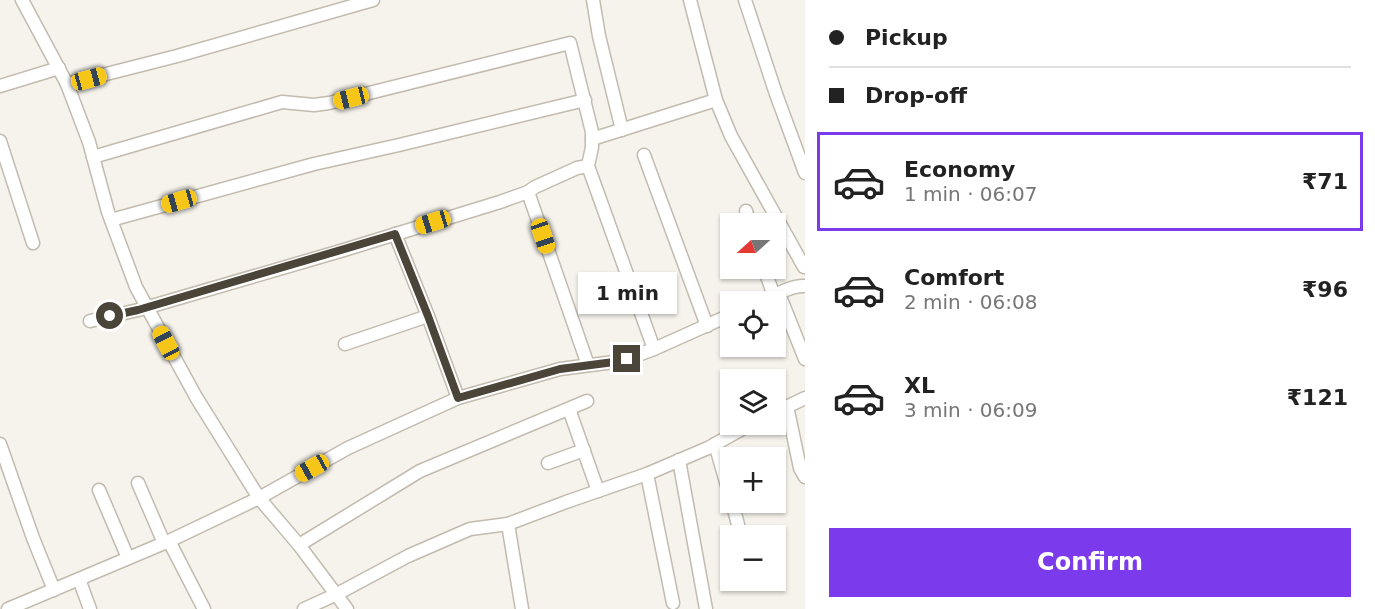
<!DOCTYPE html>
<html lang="en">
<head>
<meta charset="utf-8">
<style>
  :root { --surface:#fff; --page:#f6f6f6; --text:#222; --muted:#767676; --line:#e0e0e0; --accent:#7c3aed }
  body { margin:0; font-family:"DejaVu Sans",sans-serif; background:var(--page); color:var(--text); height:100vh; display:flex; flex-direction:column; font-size:22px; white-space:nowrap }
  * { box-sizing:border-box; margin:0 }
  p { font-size:20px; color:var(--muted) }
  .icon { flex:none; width:33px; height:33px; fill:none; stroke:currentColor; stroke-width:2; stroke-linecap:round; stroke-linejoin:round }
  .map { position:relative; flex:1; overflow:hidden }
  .side { display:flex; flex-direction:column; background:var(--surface); width:570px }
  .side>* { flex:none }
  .top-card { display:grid; align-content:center; height:132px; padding:0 24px; background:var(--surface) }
  .needle { width:39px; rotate:249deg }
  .tools { position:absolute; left:720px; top:213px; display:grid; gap:12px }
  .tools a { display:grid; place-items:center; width:66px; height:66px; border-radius:0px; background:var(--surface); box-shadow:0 2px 4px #0004; font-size:30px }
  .end { position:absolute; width:27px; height:27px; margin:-14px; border:8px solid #4b4439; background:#fff; box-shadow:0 0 0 3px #fff }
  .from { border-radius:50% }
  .bubble { position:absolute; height:42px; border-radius:0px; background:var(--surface); box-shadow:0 2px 4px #0004; font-size:20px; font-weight:800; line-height:42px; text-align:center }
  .car { position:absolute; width:18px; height:36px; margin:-18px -9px; border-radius:8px; box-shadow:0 0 4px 2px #0007; background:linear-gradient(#f5c518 24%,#345 0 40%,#f5c518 0 76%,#345 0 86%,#f5c518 0) }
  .top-card b { display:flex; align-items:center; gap:21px; height:57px; font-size:22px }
  .top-card b+b { border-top:2px solid var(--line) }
  .top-card i { width:15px; height:15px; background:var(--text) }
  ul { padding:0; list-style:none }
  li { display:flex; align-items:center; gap:18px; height:99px; margin:0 12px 9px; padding:0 12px; border:3px solid transparent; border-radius:0px }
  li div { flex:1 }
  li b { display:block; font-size:22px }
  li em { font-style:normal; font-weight:800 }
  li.on { border-color:var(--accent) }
  li>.icon { width:54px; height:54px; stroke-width:1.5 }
  .cta { display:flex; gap:12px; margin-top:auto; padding:12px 24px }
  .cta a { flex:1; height:69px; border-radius:0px; background:var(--accent); color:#fff; font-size:24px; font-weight:800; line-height:69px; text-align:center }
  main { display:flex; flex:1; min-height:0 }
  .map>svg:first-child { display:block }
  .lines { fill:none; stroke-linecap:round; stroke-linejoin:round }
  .minor-casing { stroke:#c2bbae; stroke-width:15 }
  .minor { stroke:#fff; stroke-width:12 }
  .route { stroke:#4b4439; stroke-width:8 }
</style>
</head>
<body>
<main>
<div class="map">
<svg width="805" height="609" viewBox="0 0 805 609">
  <rect width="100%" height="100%" fill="#f6f3ec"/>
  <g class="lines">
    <defs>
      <g id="minor">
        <polyline points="22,0 67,84 89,142 108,212 136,287 196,397 259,498 299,545 347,609"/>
        <polyline points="593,0 599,36 622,130"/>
        <polyline points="690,0 716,100 731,136 804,267"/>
        <polyline points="745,0 776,94 805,173"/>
        <polyline points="67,84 177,56 373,0"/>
        <polyline points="0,86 59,68"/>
        <polyline points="592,139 716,100"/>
        <polyline points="0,141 33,243"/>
        <polyline points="644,155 707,326"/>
        <polyline points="93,157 282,102 314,105 329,103 570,43 592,132 592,147 588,166 654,349"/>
        <polyline points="528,192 588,365"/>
        <polyline points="746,211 750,224"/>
        <polyline points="111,220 314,164 399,145 585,100"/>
        <polyline points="395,234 428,316 458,398"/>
        <polyline points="764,268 774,296"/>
        <polyline points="779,294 805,359"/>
        <path d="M762 302C774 296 791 285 805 286"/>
        <polyline points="90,321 138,310 344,250 500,202 528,192 535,187 577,168 588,166"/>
        <polyline points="345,344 428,316"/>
        <polyline points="787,406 800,468 805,477"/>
        <polyline points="569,409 598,491"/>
        <polyline points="776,412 805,398"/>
        <polyline points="0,444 33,538 54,590"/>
        <polyline points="715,444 730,496"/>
        <polyline points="679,460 706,609"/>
        <polyline points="548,463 584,450"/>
        <polyline points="647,474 673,603"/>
        <polyline points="138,483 164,543"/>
        <polyline points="99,490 128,558"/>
        <polyline points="732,502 741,536"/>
        <polyline points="508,524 522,609"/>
        <polyline points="169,541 204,609"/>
        <polyline points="299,545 420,471 587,401"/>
        <polyline points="79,579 90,609"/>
        <polyline points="8,609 169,541 259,498 348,448 458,398 560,369 614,362 627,359 654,349 730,315"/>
        <polyline points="304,609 337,594 408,556 470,529 508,524 566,502 647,474 708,448 751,424"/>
      </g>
    </defs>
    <use href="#minor" class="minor-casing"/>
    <use href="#minor" class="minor"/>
  </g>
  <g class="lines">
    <polyline class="route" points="110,316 138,310 395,234 428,316 458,398 560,369 614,362 627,359"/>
  </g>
</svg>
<div class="tools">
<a><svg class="needle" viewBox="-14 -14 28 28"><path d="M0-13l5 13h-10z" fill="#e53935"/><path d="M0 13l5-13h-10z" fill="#767676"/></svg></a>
<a><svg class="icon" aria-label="locate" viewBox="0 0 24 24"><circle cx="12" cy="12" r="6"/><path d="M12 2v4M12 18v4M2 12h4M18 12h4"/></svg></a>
<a><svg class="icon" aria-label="layers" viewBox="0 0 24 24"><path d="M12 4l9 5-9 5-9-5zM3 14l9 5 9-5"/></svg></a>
<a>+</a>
<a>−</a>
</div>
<i class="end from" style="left:110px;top:316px"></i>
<i class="end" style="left:627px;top:359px"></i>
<div class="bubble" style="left:578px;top:272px;width:99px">1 min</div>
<i class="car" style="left:89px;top:79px;rotate:75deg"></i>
<i class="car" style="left:351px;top:98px;rotate:256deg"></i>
<i class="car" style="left:179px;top:201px;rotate:254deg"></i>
<i class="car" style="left:433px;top:222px;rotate:253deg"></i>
<i class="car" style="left:543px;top:236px;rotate:161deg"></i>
<i class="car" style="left:166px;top:343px;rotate:332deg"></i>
<i class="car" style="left:312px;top:468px;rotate:241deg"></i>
</div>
<section class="side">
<div class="top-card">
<b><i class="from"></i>Pickup</b>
<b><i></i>Drop-off</b>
</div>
<ul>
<li class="on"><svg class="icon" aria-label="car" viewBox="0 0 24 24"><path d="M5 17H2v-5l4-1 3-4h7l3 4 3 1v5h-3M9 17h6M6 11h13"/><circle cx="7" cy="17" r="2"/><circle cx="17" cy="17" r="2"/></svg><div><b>Economy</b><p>1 min · 06:07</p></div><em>₹71</em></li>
<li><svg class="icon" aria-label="car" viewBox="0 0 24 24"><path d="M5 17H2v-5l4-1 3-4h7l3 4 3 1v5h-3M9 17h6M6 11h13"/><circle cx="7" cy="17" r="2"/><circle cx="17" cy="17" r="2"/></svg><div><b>Comfort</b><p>2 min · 06:08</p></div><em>₹96</em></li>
<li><svg class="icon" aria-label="car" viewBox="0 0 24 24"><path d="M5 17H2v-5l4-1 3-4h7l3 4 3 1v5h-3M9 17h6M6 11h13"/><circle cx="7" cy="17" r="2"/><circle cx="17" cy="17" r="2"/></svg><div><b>XL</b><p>3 min · 06:09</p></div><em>₹121</em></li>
</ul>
<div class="cta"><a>Confirm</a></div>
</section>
</main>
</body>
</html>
